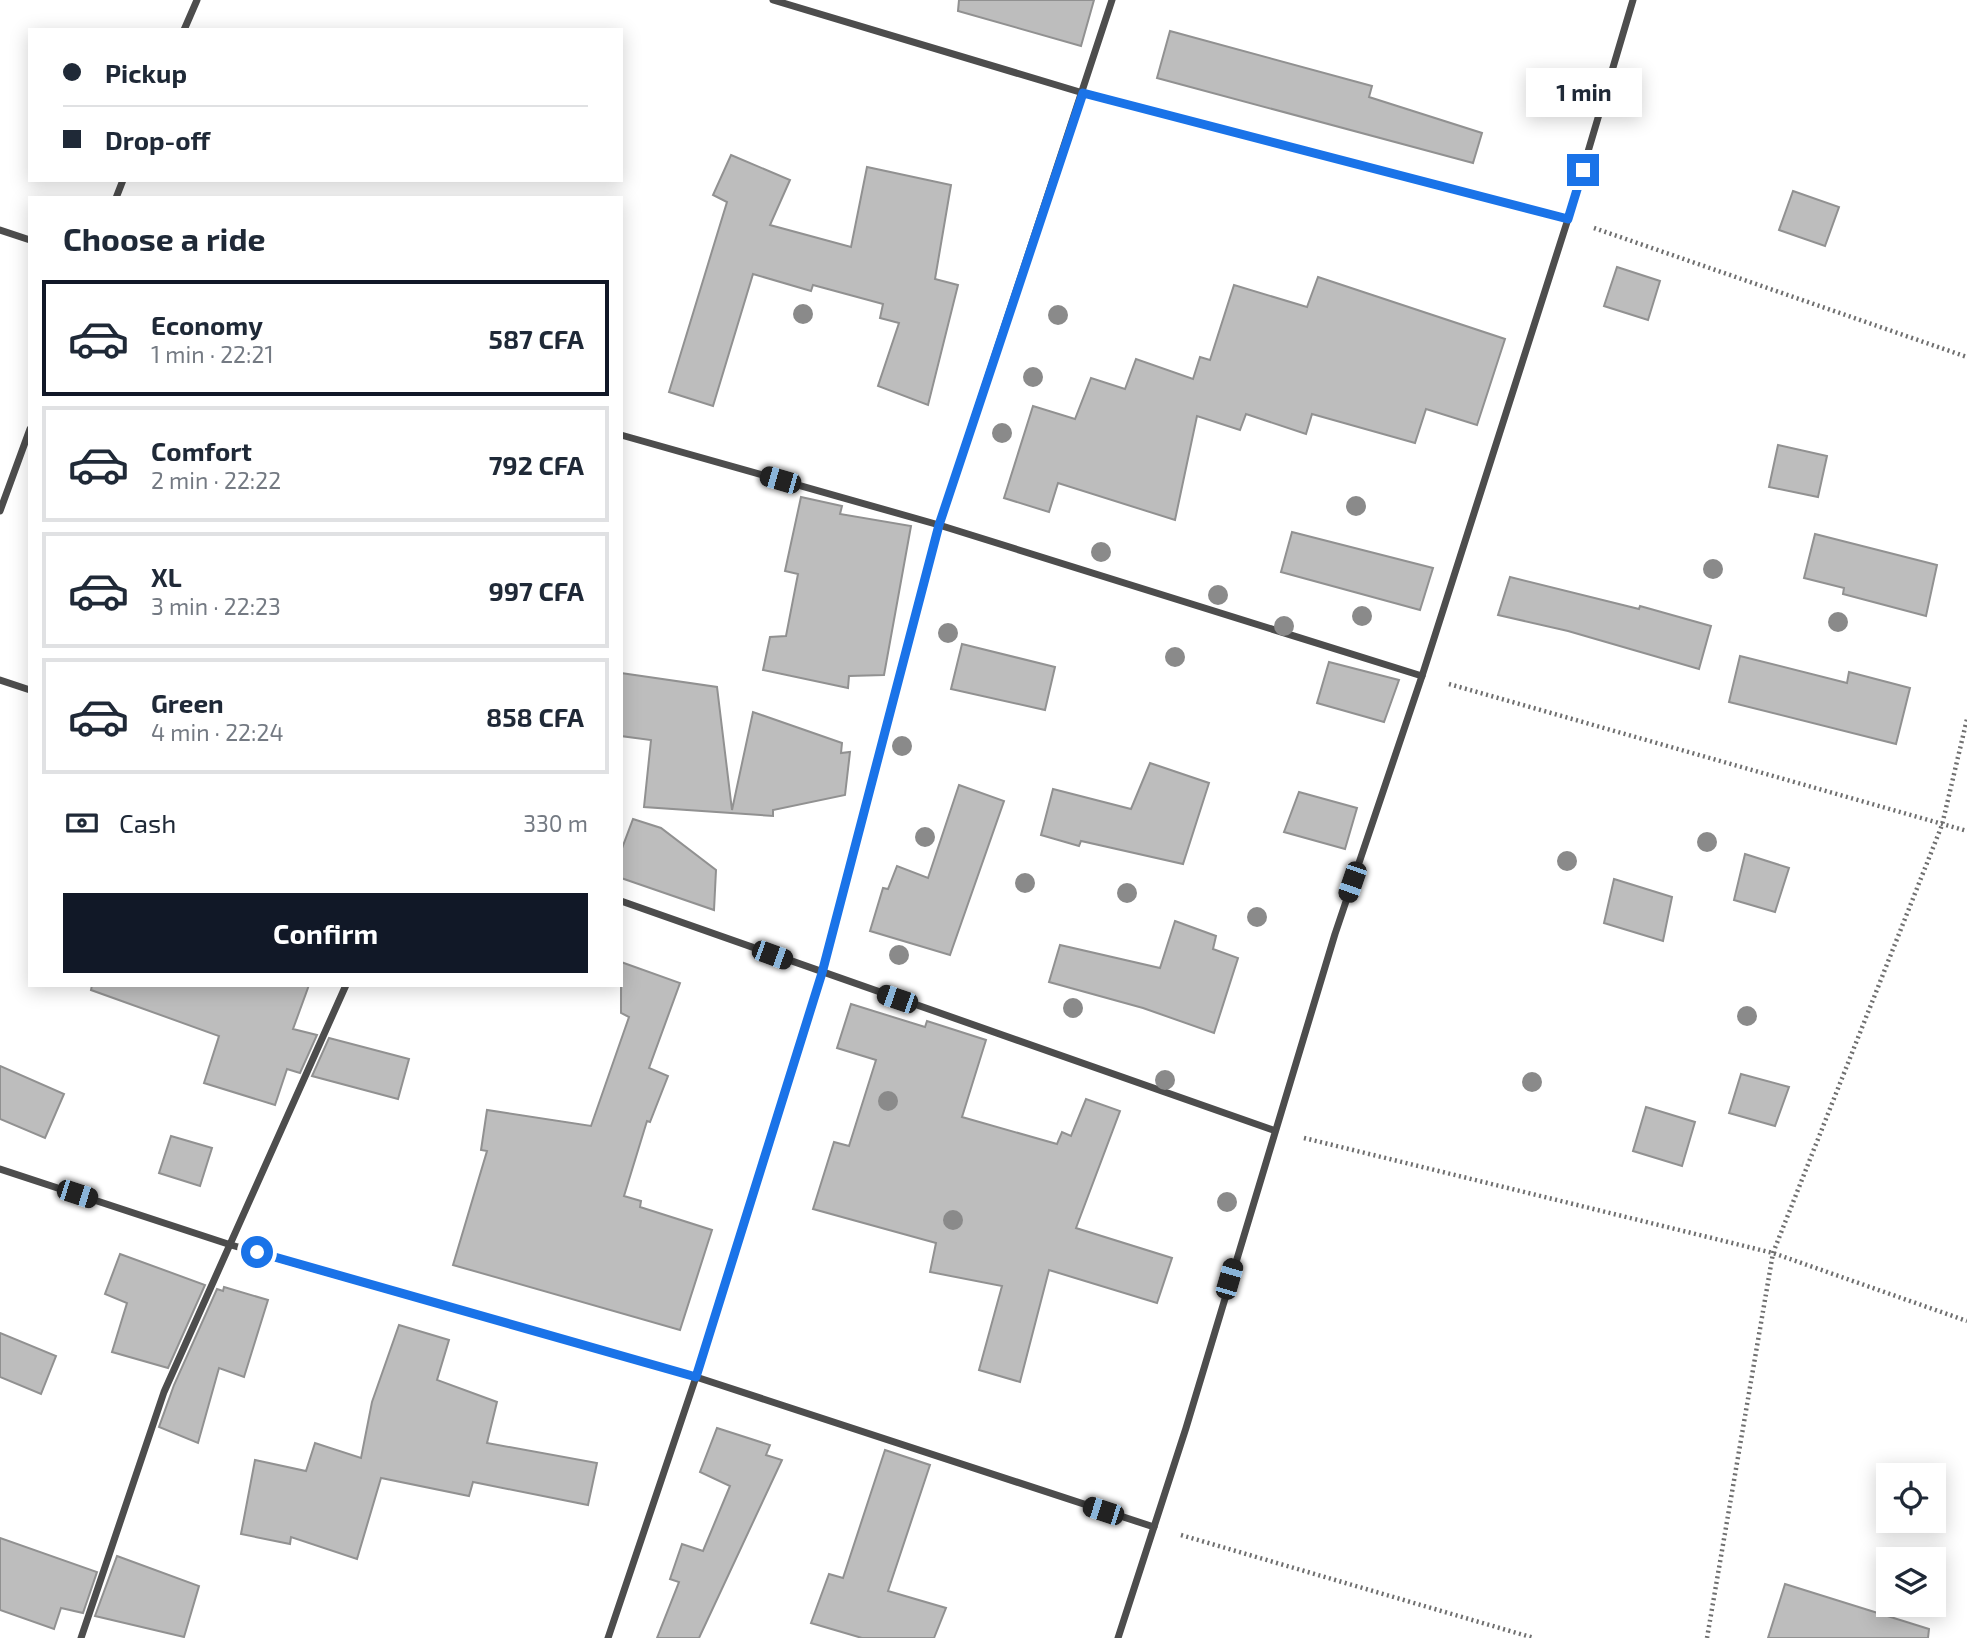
<!DOCTYPE html>
<html lang="en">
<head>
<meta charset="utf-8">
<style>
  :root { --surface:#fff; --page:#f6f6f7; --text:#1f2937; --muted:#747a83; --line:#e0e1e3; --accent:#111827 }
  body { margin:0; font-family:"Exo 2",sans-serif; background:var(--page); color:var(--text); height:100vh; display:flex; flex-direction:column; font-size:26px; white-space:nowrap }
  * { box-sizing:border-box; margin:0 }
  p { font-size:23px; color:var(--muted) }
  .icon { flex:none; width:38px; height:38px; fill:none; stroke:currentColor; stroke-width:2; stroke-linecap:round; stroke-linejoin:round }
  .map { position:relative; flex:1; overflow:hidden }
  .details { position:absolute; left:28px; top:196px; width:595px; height:791px; display:flex; flex-direction:column; background:var(--surface); border-radius:0px; box-shadow:0 4px 18px #0003 }
  .details>* { flex:none }
  .hud { position:absolute; left:28px; top:28px; width:595px; height:154px; border-radius:0px; box-shadow:0 4px 18px #0003; display:grid; align-content:center; height:154px; padding:0 35px; background:var(--surface) }
  .fabs { position:absolute; left:1876px; top:1463px; display:grid; gap:14px }
  .fabs a { display:grid; place-items:center; width:70px; height:70px; border-radius:0px; background:var(--surface); box-shadow:0 4px 18px #0003; font-size:35px }
  .end { position:absolute; width:32px; height:32px; margin:-16px; border:9px solid #1a73e8; background:#fff; box-shadow:0 0 0 4px #fff }
  .from { border-radius:50% }
  .bubble { position:absolute; height:49px; border-radius:0px; background:var(--surface); box-shadow:0 4px 18px #0003; font-size:23px; font-weight:700; line-height:49px; text-align:center }
  .car { position:absolute; width:21px; height:42px; margin:-21px -10px; border-radius:9px; box-shadow:0 0 5px 2px #0007; background:linear-gradient(#222 24%,#8ab4d8 0 40%,#222 0 76%,#8ab4d8 0 86%,#222 0) }
  .hud b { display:flex; align-items:center; gap:24px; height:66px; font-size:26px }
  .hud b+b { border-top:2px solid var(--line) }
  .hud i { width:18px; height:18px; background:var(--text) }
  ul { padding:0; list-style:none }
  li { display:flex; align-items:center; gap:21px; height:116px; margin:0 14px 10px; padding:0 21px; border:4px solid var(--line); border-radius:0px }
  li div { flex:1 }
  li b { display:block; font-size:26px }
  li em { font-style:normal; font-weight:700 }
  li.active { border-color:var(--accent) }
  li>.icon { width:63px; height:63px; stroke-width:1.5 }
  h2 { padding:0 35px; font-size:32px; line-height:84px }
  .pay { display:flex; align-items:center; gap:18px; height:77px; padding:0 35px; font-size:26px }
  .pay p { margin-inline-start:auto }
  .button { display:flex; gap:14px; margin-top:auto; padding:14px 35px }
  .button a { flex:1; height:80px; border-radius:0px; background:var(--accent); color:#fff; font-size:28px; font-weight:700; line-height:80px; text-align:center }
  .map>svg:first-child { display:block }
  .building { fill:#bdbdbd; stroke:#919191; stroke-width:2 }
  .lines { fill:none; stroke-linecap:round; stroke-linejoin:round }
  .path { stroke:#6f6f6f; stroke-width:4.5; stroke-dasharray:2 3.5; stroke-linecap:butt }
  .minor { stroke:#4d4d4d; stroke-width:7 }
  .tree { fill:#8a8a8a }
  .route { stroke:#1a73e8; stroke-width:9 }
</style>
</head>
<body>
<div class="map">
<svg width="1967" height="1638" viewBox="0 0 1967 1638">
  <rect width="100%" height="100%" fill="#fff"/>
  <g class="building">
    <polygon points="959,0 1094,0 1081,46 958,11"/>
    <polygon points="1170,31 1372,86 1369,97 1482,133 1473,163 1157,78"/>
    <polygon points="731,155 790,180 770,225 851,247 867,167 951,185 935,279 958,285 928,405 878,386 899,323 880,318 883,304 813,285 811,291 753,274 713,406 669,392 727,202 713,195"/>
    <polygon points="1793,191 1839,207 1825,246 1779,230"/>
    <polygon points="1617,267 1660,281 1648,320 1604,306"/>
    <polygon points="1318,277 1505,339 1477,425 1426,409 1415,443 1312,414 1306,434 1246,414 1240,430 1197,416 1175,520 1058,483 1049,512 1004,498 1033,406 1075,419 1091,378 1125,389 1136,359 1193,379 1200,357 1210,360 1234,285 1307,307"/>
    <polygon points="1778,445 1827,456 1818,497 1769,487"/>
    <polygon points="801,497 842,506 840,514 911,526 884,675 849,676 848,688 763,670 770,637 786,636 798,574 785,571"/>
    <polygon points="1292,532 1433,568 1420,610 1281,572"/>
    <polygon points="1815,534 1937,565 1926,616 1843,594 1844,588 1804,578"/>
    <polygon points="1510,577 1639,609 1640,606 1711,626 1699,669 1568,631 1498,615"/>
    <polygon points="962,644 1055,667 1045,710 951,689"/>
    <polygon points="1740,656 1847,683 1849,672 1910,688 1896,744 1729,702"/>
    <polygon points="1329,662 1399,680 1384,722 1317,703"/>
    <polygon points="621,673 717,687 732,810 753,712 842,743 841,753 850,752 845,795 773,810 773,816 644,807 651,740 621,736"/>
    <polygon points="1150,763 1209,783 1183,864 1081,841 1079,846 1041,835 1053,789 1131,809"/>
    <polygon points="959,785 1004,801 950,955 870,931 883,888 888,889 897,866 928,878"/>
    <polygon points="1299,792 1357,808 1345,849 1284,832"/>
    <polygon points="633,819 661,828 716,870 714,910 621,878 621,851"/>
    <polygon points="1745,854 1789,868 1775,912 1734,900"/>
    <polygon points="1614,879 1672,897 1663,941 1604,923"/>
    <polygon points="1175,921 1216,936 1213,949 1238,958 1214,1033 1143,1008 1049,982 1060,945 1160,968"/>
    <polygon points="621,962 680,983 649,1068 668,1076 650,1122 647,1121 624,1196 641,1201 640,1207 712,1230 680,1330 453,1265 487,1151 481,1150 487,1110 591,1126 629,1017 621,1013"/>
    <polygon points="92,985 309,985 293,1029 317,1035 300,1073 287,1069 275,1105 204,1083 219,1036 91,990"/>
    <polygon points="851,1004 925,1027 927,1021 986,1040 962,1117 1057,1144 1062,1132 1071,1136 1086,1099 1120,1111 1076,1228 1172,1258 1157,1303 1049,1270 1020,1382 979,1370 1002,1286 930,1272 936,1243 813,1209 834,1142 849,1146 876,1060 837,1048"/>
    <polygon points="329,1038 409,1059 398,1099 312,1076"/>
    <polygon points="0,1066 64,1094 45,1138 0,1119"/>
    <polygon points="1741,1074 1789,1087 1775,1126 1729,1113"/>
    <polygon points="1646,1107 1695,1122 1682,1166 1633,1151"/>
    <polygon points="171,1136 212,1148 200,1186 159,1173"/>
    <polygon points="120,1254 205,1285 168,1368 112,1352 127,1303 105,1294"/>
    <polygon points="224,1287 268,1300 244,1377 219,1368 198,1443 159,1427 174,1385 217,1289 223,1291"/>
    <polygon points="399,1325 449,1340 437,1380 497,1402 487,1443 597,1463 588,1505 473,1482 469,1496 381,1478 357,1559 291,1537 290,1544 241,1534 255,1460 306,1471 315,1443 361,1458 372,1402"/>
    <polygon points="0,1333 56,1356 41,1394 0,1377"/>
    <polygon points="717,1428 770,1445 766,1455 782,1460 699,1638 657,1638 679,1582 670,1579 682,1544 703,1551 730,1486 700,1472"/>
    <polygon points="885,1450 930,1465 888,1591 946,1608 934,1638 862,1638 811,1623 829,1574 843,1578"/>
    <polygon points="0,1538 97,1572 83,1613 61,1608 54,1629 0,1610"/>
    <polygon points="117,1556 199,1586 184,1637 95,1616"/>
    <polygon points="1785,1584 1929,1629 1928,1638 1768,1638"/>
  </g>
  <g class="lines">
    <g class="path">
      <polyline points="1594,228 1967,357"/>
      <polyline points="1449,684 1967,831"/>
      <polyline points="1304,1138 1773,1253 1967,1321"/>
      <polyline points="1181,1535 1534,1638"/>
      <polyline points="1707,1638 1773,1253 1942,825 1967,719"/>
    </g>
    <g class="minor">
      <polyline points="773,0 1083,93 1568,219"/>
      <polyline points="184,30 197,0"/>
      <polyline points="116,198 123,180"/>
      <polyline points="0,230 30,240"/>
      <polyline points="621,435 939,525 1422,676"/>
      <polyline points="0,511 30,429"/>
      <polyline points="0,680 30,690"/>
      <polyline points="621,901 1273,1130"/>
      <polyline points="0,1169 231,1245 696,1377 1154,1527"/>
      <polyline points="81,1638 164,1392 346,985"/>
      <polyline points="608,1638 696,1377 822,973 939,525 1112,0"/>
      <polyline points="1118,1638 1186,1428 1335,934 1422,676 1568,219 1633,0"/>
    </g>
  </g>
  <g class="tree">
    <circle cx="803" cy="314" r="10"/>
    <circle cx="1058" cy="315" r="10"/>
    <circle cx="1033" cy="377" r="10"/>
    <circle cx="1002" cy="433" r="10"/>
    <circle cx="1356" cy="506" r="10"/>
    <circle cx="1101" cy="552" r="10"/>
    <circle cx="1713" cy="569" r="10"/>
    <circle cx="1218" cy="595" r="10"/>
    <circle cx="1362" cy="616" r="10"/>
    <circle cx="1838" cy="622" r="10"/>
    <circle cx="1284" cy="626" r="10"/>
    <circle cx="948" cy="633" r="10"/>
    <circle cx="1175" cy="657" r="10"/>
    <circle cx="902" cy="746" r="10"/>
    <circle cx="925" cy="837" r="10"/>
    <circle cx="1707" cy="842" r="10"/>
    <circle cx="1567" cy="861" r="10"/>
    <circle cx="1025" cy="883" r="10"/>
    <circle cx="1127" cy="893" r="10"/>
    <circle cx="1257" cy="917" r="10"/>
    <circle cx="899" cy="955" r="10"/>
    <circle cx="1073" cy="1008" r="10"/>
    <circle cx="1747" cy="1016" r="10"/>
    <circle cx="1165" cy="1080" r="10"/>
    <circle cx="1532" cy="1082" r="10"/>
    <circle cx="888" cy="1101" r="10"/>
    <circle cx="1227" cy="1202" r="10"/>
    <circle cx="953" cy="1220" r="10"/>
  </g>
  <g class="lines">
    <polyline class="route" points="257,1252 696,1377 822,973 939,525 1083,93 1568,219 1583,170"/>
  </g>
</svg>
<div class="fabs">
<a><svg class="icon" aria-label="locate" viewBox="0 0 24 24"><circle cx="12" cy="12" r="6"/><path d="M12 2v4M12 18v4M2 12h4M18 12h4"/></svg></a>
<a><svg class="icon" aria-label="layers" viewBox="0 0 24 24"><path d="M12 4l9 5-9 5-9-5zM3 14l9 5 9-5"/></svg></a>
</div>
<i class="end from" style="left:257px;top:1252px"></i>
<i class="end" style="left:1583px;top:170px"></i>
<div class="bubble" style="left:1526px;top:68px;width:116px">1 min</div>
<i class="car" style="left:780px;top:480px;rotate:286deg"></i>
<i class="car" style="left:1352px;top:882px;rotate:199deg"></i>
<i class="car" style="left:772px;top:955px;rotate:110deg"></i>
<i class="car" style="left:897px;top:999px;rotate:289deg"></i>
<i class="car" style="left:77px;top:1194px;rotate:108deg"></i>
<i class="car" style="left:1229px;top:1279px;rotate:16deg"></i>
<i class="car" style="left:1103px;top:1511px;rotate:288deg"></i>
<div class="hud">
<b><i class="from"></i>Pickup</b>
<b><i></i>Drop-off</b>
</div>
<section class="details">
<h2>Choose a ride</h2>
<ul>
<li class="active"><svg class="icon" aria-label="car" viewBox="0 0 24 24"><path d="M5 17H2v-5l4-1 3-4h7l3 4 3 1v5h-3M9 17h6M6 11h13"/><circle cx="7" cy="17" r="2"/><circle cx="17" cy="17" r="2"/></svg><div><b>Economy</b><p>1 min · 22:21</p></div><em>587 CFA</em></li>
<li><svg class="icon" aria-label="car" viewBox="0 0 24 24"><path d="M5 17H2v-5l4-1 3-4h7l3 4 3 1v5h-3M9 17h6M6 11h13"/><circle cx="7" cy="17" r="2"/><circle cx="17" cy="17" r="2"/></svg><div><b>Comfort</b><p>2 min · 22:22</p></div><em>792 CFA</em></li>
<li><svg class="icon" aria-label="car" viewBox="0 0 24 24"><path d="M5 17H2v-5l4-1 3-4h7l3 4 3 1v5h-3M9 17h6M6 11h13"/><circle cx="7" cy="17" r="2"/><circle cx="17" cy="17" r="2"/></svg><div><b>XL</b><p>3 min · 22:23</p></div><em>997 CFA</em></li>
<li><svg class="icon" aria-label="car" viewBox="0 0 24 24"><path d="M5 17H2v-5l4-1 3-4h7l3 4 3 1v5h-3M9 17h6M6 11h13"/><circle cx="7" cy="17" r="2"/><circle cx="17" cy="17" r="2"/></svg><div><b>Green</b><p>4 min · 22:24</p></div><em>858 CFA</em></li>
</ul>
<div class="pay"><svg class="icon" aria-label="cash" viewBox="0 0 24 24"><path d="M3 7h18v10H3z"/><circle cx="12" cy="12" r="2"/></svg>Cash<p>330 m</p></div>
<div class="button"><a>Confirm</a></div>
</section>
</div>
</body>
</html>
